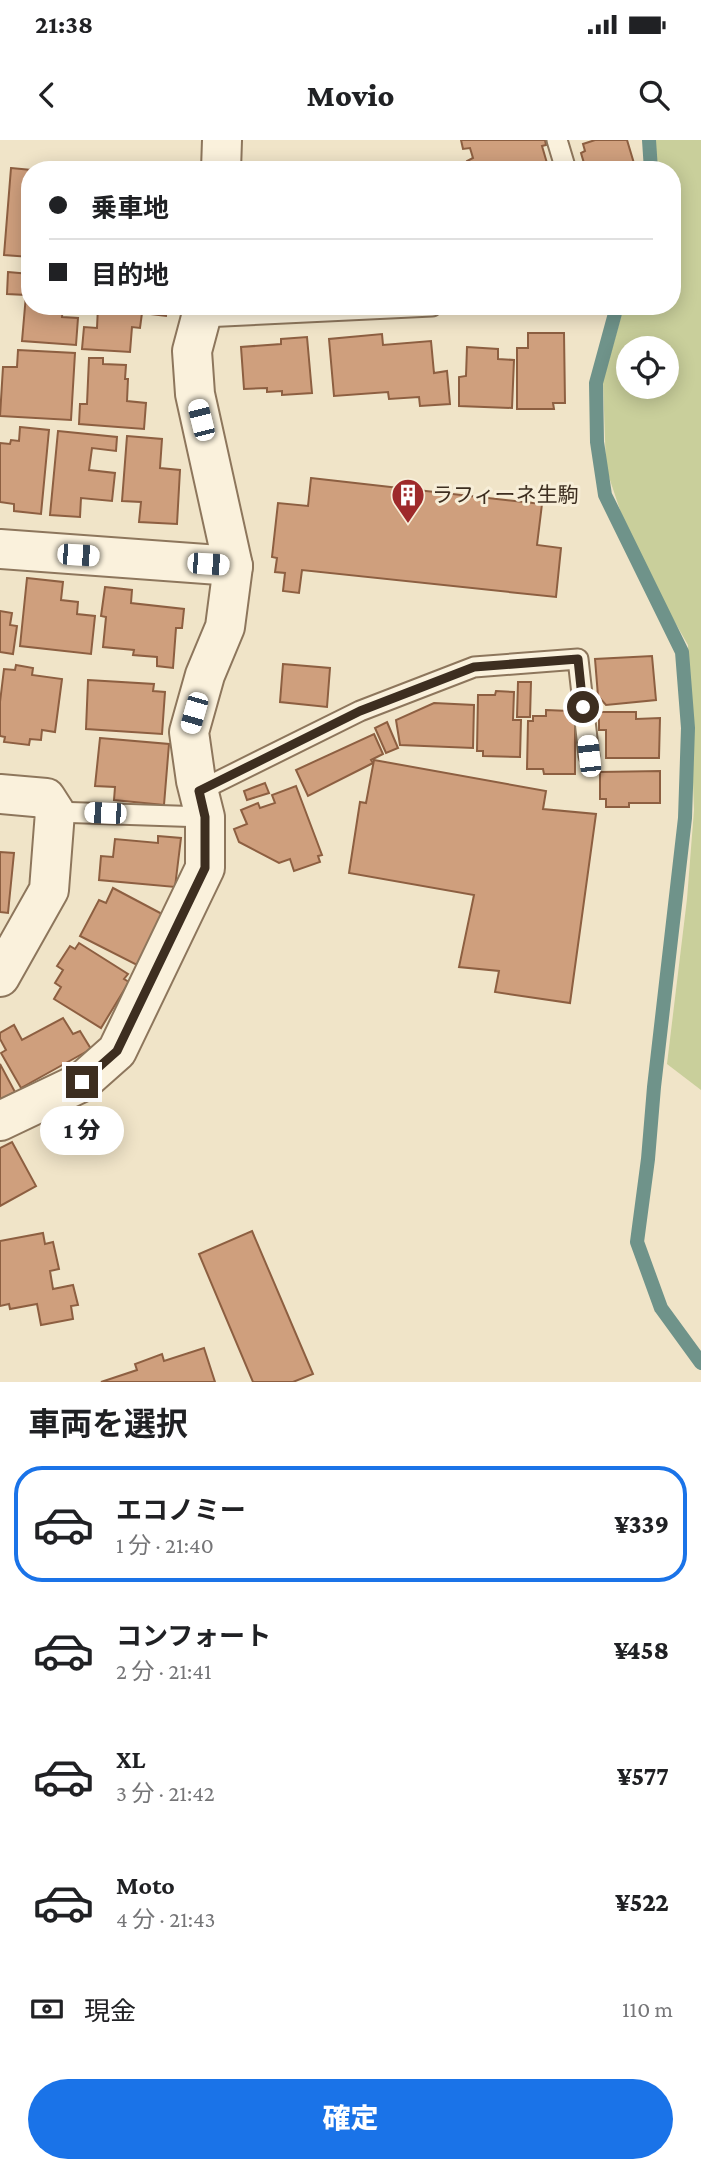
<!DOCTYPE html>
<html lang="ja">
<head>
<meta charset="utf-8">
<style>
  :root { --surface:#fff; --page:#f6f6f6; --text:#202124; --muted:#757577; --line:#e0e0e0; --accent:#1a73e8 }
  body { margin:0; font-family:"Crimson Pro","Noto Sans JP",serif; background:var(--page); color:var(--text); height:100vh; display:flex; flex-direction:column; font-size:26px; white-space:nowrap }
  * { box-sizing:border-box; margin:0 }
  p { font-size:23px; color:var(--muted) }
  .icon { flex:none; width:38px; height:38px; fill:none; stroke:currentColor; stroke-width:2; stroke-linecap:round; stroke-linejoin:round }
  .map { position:relative; height:1242px; overflow:hidden }
  .drawer { display:flex; flex-direction:column; background:var(--surface); flex:1 }
  .drawer>* { flex:none }
  .banner { position:absolute; left:21px; top:21px; width:660px; height:154px; border-radius:28px; box-shadow:0 4px 18px #0003; display:grid; align-content:center; height:154px; padding:0 28px; background:var(--surface) }
  .tools { position:absolute; left:616px; top:196px; display:grid; gap:14px }
  .tools a { display:grid; place-items:center; width:63px; height:63px; border-radius:50%; background:var(--surface); box-shadow:0 4px 18px #0003; font-size:35px }
  .end { position:absolute; width:32px; height:32px; margin:-16px; border:9px solid #3d2e20; background:#fff; box-shadow:0 0 0 4px #fff }
  .from { border-radius:50% }
  .bubble { position:absolute; height:49px; border-radius:24px; background:var(--surface); box-shadow:0 4px 18px #0003; font-size:23px; font-weight:800; line-height:49px; text-align:center }
  .car { position:absolute; width:21px; height:42px; margin:-21px -10px; border-radius:9px; box-shadow:0 0 5px 2px #0007; background:linear-gradient(#fff 24%,#345 0 40%,#fff 0 76%,#345 0 86%,#fff 0) }
  .banner b { display:flex; align-items:center; gap:24px; height:66px; font-size:26px }
  .banner b+b { border-top:2px solid var(--line) }
  .banner i { width:18px; height:18px; background:var(--text) }
  ul { padding:0; list-style:none }
  li { display:flex; align-items:center; gap:21px; height:116px; margin:0 14px 10px; padding:0 14px; border:4px solid transparent; border-radius:28px }
  li div { flex:1 }
  li b { display:block; font-size:26px }
  li em { font-style:normal; font-weight:800 }
  li.selected { border-color:var(--accent) }
  li>.icon { width:63px; height:63px; stroke-width:1.5 }
  h2 { padding:0 28px; font-size:32px; line-height:84px }
  .pay { display:flex; align-items:center; gap:18px; height:77px; padding:0 28px; font-size:26px }
  .pay p { margin-inline-start:auto }
  .primary-button { display:flex; gap:14px; margin-top:auto; padding:14px 28px }
  .primary-button a { flex:1; height:80px; border-radius:42px; background:var(--accent); color:#fff; font-size:28px; font-weight:800; line-height:80px; text-align:center }
  .status { display:flex; justify-content:space-between; align-items:center; height:49px; padding:0 35px; background:var(--surface); direction:ltr }
  .status svg { height:19px; fill:currentColor }
  header { display:flex; justify-content:space-between; align-items:center; height:91px; padding:0 28px; background:var(--surface); font-size:32px; font-weight:800 }
  .map>svg:first-child { display:block }
  .green { fill:#c9cf9b; fill-rule:evenodd }
  .lines { fill:none; stroke-linecap:round; stroke-linejoin:round }
  .stream { stroke:#6f938a; stroke-width:14 }
  .building { fill:#cf9f7d; stroke:#8d5f41; stroke-width:2 }
  .service-casing { stroke:#8d765c; stroke-width:23 }
  .minor-casing { stroke:#8d765c; stroke-width:42 }
  .service { stroke:#faf1dc; stroke-width:19 }
  .minor { stroke:#faf1dc; stroke-width:38 }
  .route { stroke:#3d2e20; stroke-width:9 }
  .labels { text-anchor:middle; stroke-width:6; stroke-linejoin:round; paint-order:stroke }
  .poi-label { font-size:21px; fill:#3d2e20; stroke:#f7eed8; text-anchor:start }
</style>
</head>
<body>
<div class="status"><b>21:38</b><svg viewBox="0 0 49 12"><path d="M0 12V9h3v3zM5 12V6h3v6zM10 12V3h3v9zM15 12V0h3v12zM26 1h20v11H26zM47 4h2v5h-2z"/></svg></div>
<header><svg class="icon" aria-label="back" viewBox="0 0 24 24"><path d="M15 5l-7 7 7 7"/></svg>Movio<svg class="icon" aria-label="search" viewBox="0 0 24 24"><circle cx="10" cy="10" r="6"/><path d="M15 15l6 6"/></svg></header>
<div class="map">
<svg width="701" height="1242" viewBox="0 0 701 1242">
  <rect width="100%" height="100%" fill="#f0e4c8"/>
  <path class="green" d="M656 0H701V950L667 924 687 759 694 670 688 505 645 430 621 373 606 328 603 241 624 166H672V30H653ZM628 208H667V247H628Z"/>
  <g class="lines">
    <g class="stream">
      <polyline points="649,0 651,30"/>
      <polyline points="617,166 596,243 597,302 605,355 682,512 688,588 685,678 654,947 648,1019 637,1102 661,1168 701,1223"/>
    </g>
  </g>
  <g class="building">
    <polygon points="461,0 545,0 546,5 542,6 549,30 469,30 467,21 473,18 470,8 463,9"/>
    <polygon points="595,0 627,0 636,30 586,30 581,13 585,11 583,4"/>
    <polygon points="11,28 32,30 30,30 30,117 4,115"/>
    <polygon points="8,132 30,134 30,166 63,166 62,177 78,178 76,205 22,201 26,155 7,154"/>
    <polygon points="85,166 167,166 166,176 142,173 140,188 132,187 130,212 82,209 84,187 97,188 98,166"/>
    <polygon points="528,193 564,193 565,263 553,263 554,269 517,269 517,208 528,208"/>
    <polygon points="382,194 383,205 431,201 434,233 447,231 450,264 420,266 419,257 389,259 388,252 334,256 329,199"/>
    <polygon points="307,197 312,253 282,255 282,251 267,252 267,248 244,249 241,207 281,204 281,199"/>
    <polygon points="467,207 498,209 498,219 514,220 512,268 459,266 459,237 466,236"/>
    <polygon points="18,210 75,213 71,280 0,276 3,227 17,227"/>
    <polygon points="89,218 103,218 103,224 126,225 125,239 128,239 127,261 146,263 144,289 79,284 80,264 87,264"/>
    <polygon points="20,287 49,290 41,374 14,371 14,364 0,362 0,303 10,304 11,300 19,301"/>
    <polygon points="58,291 117,297 116,311 92,308 89,330 115,333 112,361 81,358 80,377 50,375"/>
    <polygon points="127,296 162,299 160,328 180,330 177,384 139,382 141,362 122,361"/>
    <polygon points="311,338 542,364 537,405 561,408 556,457 302,430 299,453 283,451 285,433 275,432 277,418 272,417 278,363 308,366"/>
    <polygon points="27,438 63,442 61,460 78,462 77,474 95,476 91,514 20,506"/>
    <polygon points="105,447 132,450 131,463 184,469 182,488 176,488 173,528 157,526 157,517 133,515 134,510 103,507 106,477 101,476"/>
    <polygon points="0,471 12,473 10,485 17,486 13,514 0,512"/>
    <polygon points="652,516 656,560 606,565 598,556 595,519"/>
    <polygon points="283,524 330,528 327,567 280,562"/>
    <polygon points="16,525 33,528 32,535 62,539 55,592 42,590 41,600 30,599 29,605 4,602 5,597 0,596 0,562 4,529 15,530"/>
    <polygon points="88,540 154,544 153,551 165,552 162,594 86,589"/>
    <polygon points="518,542 531,542 530,577 517,577"/>
    <polygon points="496,551 514,552 513,580 521,580 520,617 483,616 483,611 477,611 478,555 495,555"/>
    <polygon points="434,563 474,565 473,608 400,605 396,580"/>
    <polygon points="546,570 569,571 569,578 575,579 575,634 544,634 543,629 527,629 528,581 533,581 533,576 546,576"/>
    <polygon points="599,572 636,572 636,579 660,578 659,618 606,618 606,590 599,590"/>
    <polygon points="387,582 398,608 386,613 375,588"/>
    <polygon points="374,594 383,614 371,620 373,623 308,656 296,630"/>
    <polygon points="100,598 169,604 164,665 114,660 115,647 95,646"/>
    <polygon points="374,620 546,651 543,669 596,674 570,863 495,852 499,831 459,827 474,755 349,733 360,662 366,663"/>
    <polygon points="660,631 660,663 629,663 629,667 606,667 606,659 600,659 600,632"/>
    <polygon points="265,643 269,653 247,660 244,651"/>
    <polygon points="296,646 322,715 318,716 320,722 294,731 290,719 279,723 239,702 234,689 247,684 241,670 258,663 260,668 275,663 272,655"/>
    <polygon points="158,696 181,698 175,747 99,740 101,716 113,717 115,699 158,703"/>
    <polygon points="0,712 14,713 8,773 0,772"/>
    <polygon points="113,748 164,775 137,825 80,796 99,760 106,763"/>
    <polygon points="79,803 128,834 124,839 129,842 101,888 54,859 61,847 55,843 63,830 57,826 70,806 75,809"/>
    <polygon points="63,878 73,894 80,891 91,909 21,948 1,913 6,910 0,899 0,893 14,885 22,900"/>
    <polygon points="0,924 15,952 0,960"/>
    <polygon points="12,1002 36,1046 0,1066 0,1008"/>
    <polygon points="252,1091 313,1234 293,1242 253,1242 199,1114"/>
    <polygon points="43,1093 45,1104 53,1102 59,1129 50,1131 53,1149 73,1145 78,1165 71,1166 73,1179 41,1185 37,1164 10,1169 9,1164 0,1166 0,1101"/>
    <polygon points="204,1208 215,1242 101,1242 137,1230 135,1224 162,1214 164,1221"/>
  </g>
  <g class="lines">
    <defs>
      <g id="service">
        <polyline points="557,0 566,30"/>
        <polyline points="203,177 432,166"/>
        <polyline points="199,651 360,571 474,527 578,519 589,616"/>
        <polyline points="55,672 205,677"/>
      </g>
      <g id="minor">
        <polyline points="221,30 222,0"/>
        <polyline points="0,409 233,426"/>
        <polyline points="0,654 46,658 55,672 49,750 0,837"/>
        <polyline points="0,981 82,942 117,911 205,728 205,677 196,641 189,592 205,535 225,487 233,426 195,254 192,211 204,166"/>
      </g>
    </defs>
    <use href="#service" class="service-casing"/>
    <use href="#minor" class="minor-casing"/>
    <use href="#service" class="service"/>
    <use href="#minor" class="minor"/>
  </g>
  <g class="lines">
    <polyline class="route" points="82,942 117,911 205,728 205,677 199,651 360,571 474,527 578,519 583,567"/>
  </g>
  <defs>
    <symbol id="building-pin" viewBox="-11 -11 22 30"><path d="M0 17L-7.5 6A9.5 9.5 0 1 1 7.5 6Z" fill="#9e2a2b" stroke="#f7eed8"/><path d="M-4-6H4V6H1V3H-1V6H-4ZM-2.5-4.3h1.7v1.8h-1.7ZM.8-4.3h1.7v1.8H.8ZM-2.5-1h1.7V.8h-1.7ZM.8-1h1.7V.8H.8Z" fill="#fff"/></symbol>
  </defs>
  <g fill-rule="evenodd">
    <use href="#building-pin" x="389" y="336" width="38" height="52"/>
  </g>
  <g class="labels">
    <g class="poi-label">
      <text x="432" y="362">ラフィーネ生駒</text>
    </g>
  </g>
</svg>
<div class="tools">
<a><svg class="icon" aria-label="locate" viewBox="0 0 24 24"><circle cx="12" cy="12" r="6"/><path d="M12 2v4M12 18v4M2 12h4M18 12h4"/></svg></a>
</div>
<i class="end from" style="left:583px;top:567px"></i>
<i class="end" style="left:82px;top:942px"></i>
<div class="bubble" style="left:40px;top:966px;width:84px">1 分</div>
<i class="car" style="left:201px;top:280px;rotate:346deg"></i>
<i class="car" style="left:78px;top:415px;rotate:94deg"></i>
<i class="car" style="left:208px;top:424px;rotate:94deg"></i>
<i class="car" style="left:194px;top:573px;rotate:196deg"></i>
<i class="car" style="left:589px;top:616px;rotate:354deg"></i>
<i class="car" style="left:105px;top:673px;rotate:272deg"></i>
<div class="banner">
<b><i class="from"></i>乗車地</b>
<b><i></i>目的地</b>
</div>
</div>
<section class="drawer">
<h2>車両を選択</h2>
<ul>
<li class="selected"><svg class="icon" aria-label="car" viewBox="0 0 24 24"><path d="M5 17H2v-5l4-1 3-4h7l3 4 3 1v5h-3M9 17h6M6 11h13"/><circle cx="7" cy="17" r="2"/><circle cx="17" cy="17" r="2"/></svg><div><b>エコノミー</b><p>1 分 · 21:40</p></div><em>¥339</em></li>
<li><svg class="icon" aria-label="car" viewBox="0 0 24 24"><path d="M5 17H2v-5l4-1 3-4h7l3 4 3 1v5h-3M9 17h6M6 11h13"/><circle cx="7" cy="17" r="2"/><circle cx="17" cy="17" r="2"/></svg><div><b>コンフォート</b><p>2 分 · 21:41</p></div><em>¥458</em></li>
<li><svg class="icon" aria-label="car" viewBox="0 0 24 24"><path d="M5 17H2v-5l4-1 3-4h7l3 4 3 1v5h-3M9 17h6M6 11h13"/><circle cx="7" cy="17" r="2"/><circle cx="17" cy="17" r="2"/></svg><div><b>XL</b><p>3 分 · 21:42</p></div><em>¥577</em></li>
<li><svg class="icon" aria-label="car" viewBox="0 0 24 24"><path d="M5 17H2v-5l4-1 3-4h7l3 4 3 1v5h-3M9 17h6M6 11h13"/><circle cx="7" cy="17" r="2"/><circle cx="17" cy="17" r="2"/></svg><div><b>Moto</b><p>4 分 · 21:43</p></div><em>¥522</em></li>
</ul>
<div class="pay"><svg class="icon" aria-label="cash" viewBox="0 0 24 24"><path d="M3 7h18v10H3z"/><circle cx="12" cy="12" r="2"/></svg>現金<p>110 m</p></div>
<div class="primary-button"><a>確定</a></div>
</section>
</body>
</html>
